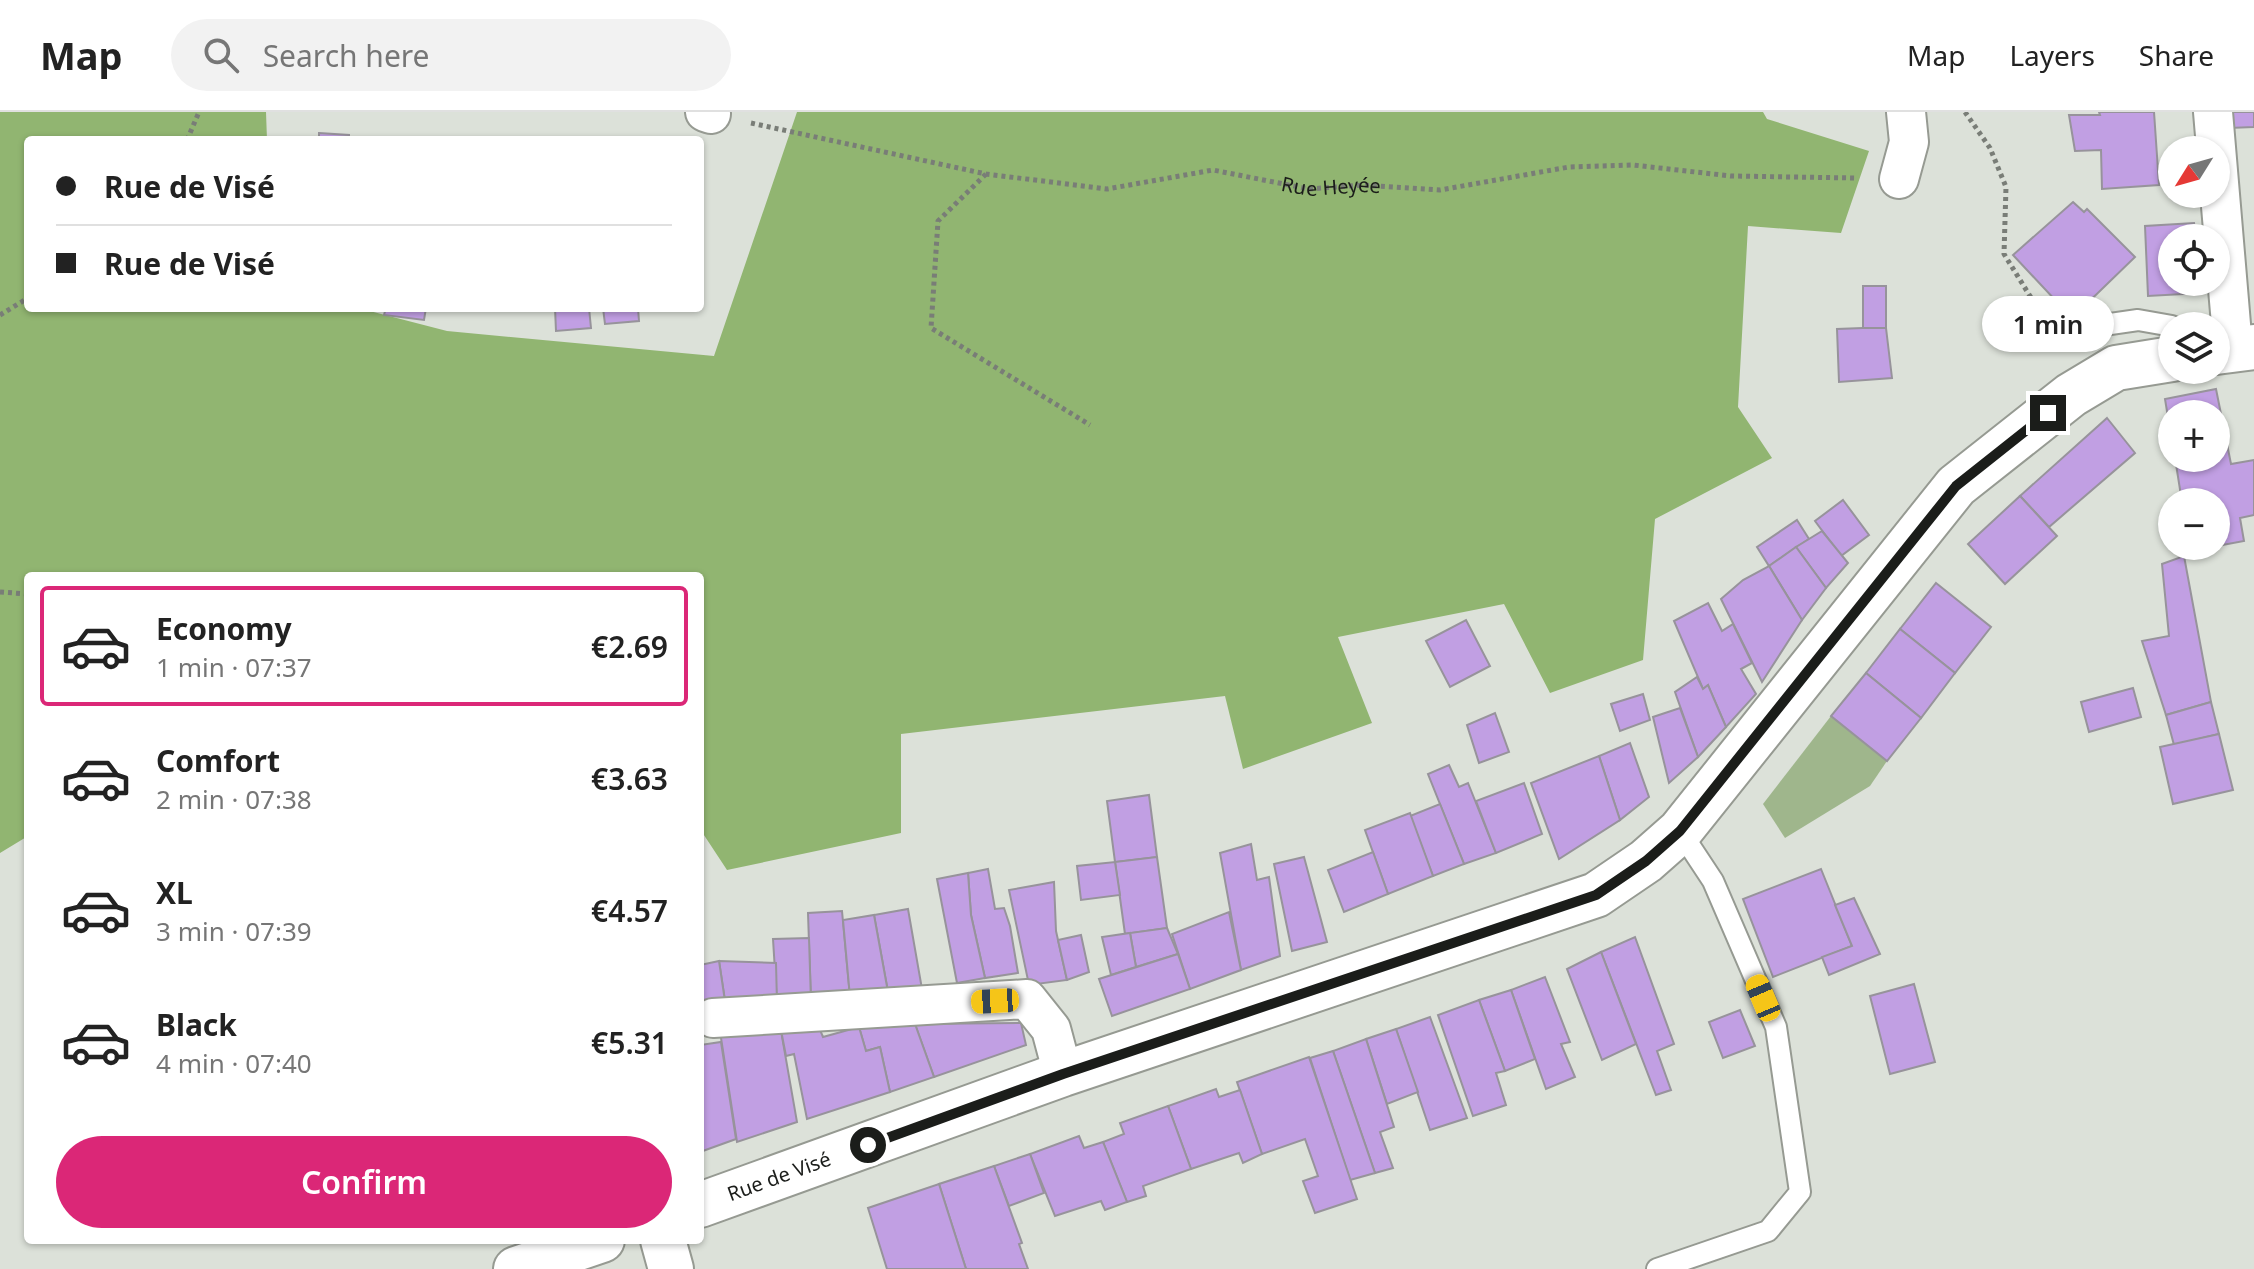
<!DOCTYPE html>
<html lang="en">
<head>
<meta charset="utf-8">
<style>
  :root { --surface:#fff; --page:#f2f2f2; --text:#222; --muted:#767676; --line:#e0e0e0; --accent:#db2777 }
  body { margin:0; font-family:"Noto Sans",sans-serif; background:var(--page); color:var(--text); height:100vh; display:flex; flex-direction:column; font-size:30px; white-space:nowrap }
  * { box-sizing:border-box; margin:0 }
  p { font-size:26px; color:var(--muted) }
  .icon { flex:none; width:44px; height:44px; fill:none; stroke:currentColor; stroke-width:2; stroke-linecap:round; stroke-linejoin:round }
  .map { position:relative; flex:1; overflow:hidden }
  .side { position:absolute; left:24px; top:460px; width:680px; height:672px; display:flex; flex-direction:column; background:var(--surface); border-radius:8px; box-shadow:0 2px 6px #0004 }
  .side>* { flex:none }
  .banner { position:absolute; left:24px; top:24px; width:680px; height:176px; border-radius:8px; box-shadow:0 2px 6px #0004; display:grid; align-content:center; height:176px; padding:0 32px; background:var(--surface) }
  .needle { width:52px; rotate:233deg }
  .fabs { position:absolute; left:2158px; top:24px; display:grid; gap:16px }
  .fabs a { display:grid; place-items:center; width:72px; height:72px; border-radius:50%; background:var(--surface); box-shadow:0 2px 6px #0004; font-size:40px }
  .end { position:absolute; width:36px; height:36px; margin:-18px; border:10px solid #1b1d1a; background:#fff; box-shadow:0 0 0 4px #fff }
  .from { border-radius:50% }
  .bubble { position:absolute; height:56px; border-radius:28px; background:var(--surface); box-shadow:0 2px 6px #0004; font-size:26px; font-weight:600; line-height:56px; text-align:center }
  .car { position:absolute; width:24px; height:48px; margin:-24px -12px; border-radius:10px; box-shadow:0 0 6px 2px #0007; background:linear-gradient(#f5c518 24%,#345 0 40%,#f5c518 0 76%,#345 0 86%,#f5c518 0) }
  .banner b { display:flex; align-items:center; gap:28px; height:76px; font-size:30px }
  .banner b+b { border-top:2px solid var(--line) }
  .banner i { width:20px; height:20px; background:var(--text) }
  ul { padding:14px 0 0; list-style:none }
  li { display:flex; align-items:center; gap:24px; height:120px; margin:0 16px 12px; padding:0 16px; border:4px solid transparent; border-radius:8px }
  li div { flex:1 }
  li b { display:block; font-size:30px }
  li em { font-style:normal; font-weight:600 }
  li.active { border-color:var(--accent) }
  li>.icon { width:72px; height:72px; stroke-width:1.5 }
  .button { display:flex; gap:16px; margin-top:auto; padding:16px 32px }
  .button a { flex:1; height:92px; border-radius:48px; background:var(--accent); color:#fff; font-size:32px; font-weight:600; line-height:92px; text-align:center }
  header { display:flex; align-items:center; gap:48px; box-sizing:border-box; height:112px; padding:0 40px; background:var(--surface); border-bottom:2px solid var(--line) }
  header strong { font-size:38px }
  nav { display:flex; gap:44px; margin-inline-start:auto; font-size:28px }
  .search { width:560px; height:72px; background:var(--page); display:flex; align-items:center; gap:20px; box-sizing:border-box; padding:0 28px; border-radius:44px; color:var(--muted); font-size:30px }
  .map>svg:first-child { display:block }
  .green { fill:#9fb68c }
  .forest { fill:#91b571 }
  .building { fill:#c19fe3; stroke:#97939b; stroke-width:2 }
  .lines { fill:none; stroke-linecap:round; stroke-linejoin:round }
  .service-casing { stroke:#969a92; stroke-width:24 }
  .minor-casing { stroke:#969a92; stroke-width:42 }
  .tertiary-casing { stroke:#969a92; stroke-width:48 }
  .path { stroke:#797d77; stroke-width:5; stroke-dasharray:4 4; stroke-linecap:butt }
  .service { stroke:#fff; stroke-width:20 }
  .minor { stroke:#fff; stroke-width:38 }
  .tertiary { stroke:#fff; stroke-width:44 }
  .route { stroke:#1b1d1a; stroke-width:10 }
  .labels { text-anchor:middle; stroke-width:6; stroke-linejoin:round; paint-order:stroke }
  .street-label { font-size:20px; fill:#1b1d1a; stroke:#fff }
</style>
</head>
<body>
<header>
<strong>Map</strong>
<div class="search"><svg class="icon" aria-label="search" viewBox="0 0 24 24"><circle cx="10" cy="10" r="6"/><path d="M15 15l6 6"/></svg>Search here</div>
<nav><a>Map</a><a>Layers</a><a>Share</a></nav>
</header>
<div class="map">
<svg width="2254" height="1157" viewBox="0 0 2254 1157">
  <rect width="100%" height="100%" fill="#dce1d9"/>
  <polygon class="green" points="1831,604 1887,649 1870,674 1785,726 1763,692"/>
  <polygon class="forest" points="0,0 266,0 267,28 28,28 28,196 358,196 447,219 714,244 797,0 1763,0 1767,7 1869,39 1841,121 1748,114 1738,295 1772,346 1655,407 1643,548 1550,581 1504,492 1338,525 1372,611 1243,657 1225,584 901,622 901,721 727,758 700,717 700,464 28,464 28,724 0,741"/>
  <g class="building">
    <polygon points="2099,0 2154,0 2159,73 2102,77 2101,38 2075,39 2069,3 2100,3"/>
    <polygon points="2228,0 2254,0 2254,15 2229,16"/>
    <polygon points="319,21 349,23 349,28 319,28"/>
    <polygon points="2073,90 2084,100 2087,97 2135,145 2072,206 2013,143"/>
    <polygon points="2194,111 2196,126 2172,126 2172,170 2200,170 2201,181 2148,184 2145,114"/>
    <rect x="1863" y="174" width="23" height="42"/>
    <polygon points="386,196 426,196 424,208 384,203"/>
    <polygon points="555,196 589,196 591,216 556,219"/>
    <polygon points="603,196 638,196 639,209 605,212"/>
    <polygon points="1863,216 1886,216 1892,266 1839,270 1837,217"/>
    <polygon points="2216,277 2231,352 2254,348 2254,403 2240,406 2244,429 2190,439 2189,434 2216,434 2216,390 2182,390 2175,346 2216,346 2216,302 2172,302 2172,330 2165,287"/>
    <polygon points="2107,306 2135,341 2049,415 2020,384"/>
    <polygon points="2020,384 2057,424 2005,472 1968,432"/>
    <polygon points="1843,388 1869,423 1841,444 1815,409"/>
    <polygon points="1797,408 1809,427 1769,454 1757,435"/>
    <polygon points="1822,419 1848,451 1826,476 1796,435"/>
    <polygon points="1796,435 1826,476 1802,508 1769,454"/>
    <polygon points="2184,444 2211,590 2166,603 2142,529 2169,524 2162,452"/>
    <polygon points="1769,454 1802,508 1762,570 1721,487 1743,468"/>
    <polygon points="1936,471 1991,515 1955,561 1900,517"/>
    <polygon points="1708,491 1722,519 1733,512 1752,551 1741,557 1756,582 1726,615 1708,573 1703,577 1674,509"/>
    <polygon points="1466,508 1490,554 1450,575 1426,529"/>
    <polygon points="1900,517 1955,561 1921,606 1866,561"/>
    <polygon points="1866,561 1921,606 1887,649 1831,604"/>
    <polygon points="1697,565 1703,577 1708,573 1726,615 1698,645 1675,580"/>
    <polygon points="2133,576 2141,605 2089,620 2081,590"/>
    <polygon points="1643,582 1650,608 1620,619 1611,592"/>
    <polygon points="2211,590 2219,622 2174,633 2166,603"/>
    <polygon points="1680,596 1698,645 1669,671 1653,605"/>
    <polygon points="1495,601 1509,640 1479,651 1467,613"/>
    <polygon points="2219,622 2233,678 2173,692 2160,635"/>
    <polygon points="1630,631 1649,685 1620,708 1599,644"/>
    <polygon points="1599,644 1620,708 1559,747 1531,671"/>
    <polygon points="1449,653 1459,675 1468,671 1496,741 1464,752 1428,662"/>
    <polygon points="1524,671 1542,722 1496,741 1476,689"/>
    <polygon points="1149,683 1157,745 1115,750 1107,689"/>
    <polygon points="1440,692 1464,752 1433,764 1410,704"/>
    <polygon points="1410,701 1433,764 1388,782 1365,718"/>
    <polygon points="1251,732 1257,768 1269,765 1280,844 1241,858 1220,741"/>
    <polygon points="1373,740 1388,782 1344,800 1328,758"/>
    <polygon points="1157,745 1167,816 1125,822 1115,750"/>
    <polygon points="1304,745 1327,830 1292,839 1274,752"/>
    <polygon points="1115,750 1120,783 1081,788 1077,754"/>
    <polygon points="988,757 995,797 1004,796 1010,814 1018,861 985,866 971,803 968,761"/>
    <polygon points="1821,757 1852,834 1773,865 1743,787"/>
    <polygon points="968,761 971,803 985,866 957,871 937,767"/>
    <polygon points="1054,770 1056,819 1067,868 1029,873 1009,778"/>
    <polygon points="1854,786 1880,842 1829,863 1822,845 1852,834 1835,793"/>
    <polygon points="908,797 922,877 888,880 874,803"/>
    <polygon points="842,799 850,885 811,890 808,801"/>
    <polygon points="1229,800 1241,858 1190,877 1172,822"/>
    <polygon points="874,803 888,880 850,885 843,808"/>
    <polygon points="1167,816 1178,842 1136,855 1130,821"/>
    <polygon points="1130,821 1136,855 1111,863 1102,825"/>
    <polygon points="1081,823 1089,860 1067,868 1058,828"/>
    <polygon points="1635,825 1674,932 1657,939 1671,978 1656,983 1601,840"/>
    <polygon points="809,826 811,890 777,891 773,827"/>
    <polygon points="1601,840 1636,932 1602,948 1567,857"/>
    <polygon points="1178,842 1190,877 1112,904 1099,867"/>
    <polygon points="719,849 776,851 777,891 725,889"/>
    <polygon points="719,849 725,889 700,890 700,853"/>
    <polygon points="1545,865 1570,930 1561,932 1575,965 1546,977 1511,878"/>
    <polygon points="1914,872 1935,950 1890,962 1870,884"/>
    <polygon points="1511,878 1535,947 1505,959 1479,888"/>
    <polygon points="1479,888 1505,959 1496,961 1506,993 1473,1004 1438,903"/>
    <polygon points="1740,898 1755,934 1723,946 1709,910"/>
    <polygon points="1430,905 1467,1006 1430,1018 1396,917"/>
    <polygon points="1021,911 1026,933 934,965 915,912"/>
    <polygon points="915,912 934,965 890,980 880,935 866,939 859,915"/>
    <polygon points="719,913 780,913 797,1010 737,1030"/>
    <polygon points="780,913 818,913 823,925 859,915 866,939 880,935 890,980 807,1007 794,942 786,944"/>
    <polygon points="1396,917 1418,980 1387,992 1366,927"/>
    <polygon points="1366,927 1394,1015 1380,1020 1393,1056 1375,1061 1333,939"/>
    <polygon points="721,930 736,1027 700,1040 700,933"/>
    <polygon points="1333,939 1375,1061 1350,1068 1310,946"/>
    <polygon points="1309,945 1357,1087 1315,1101 1303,1069 1318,1064 1305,1027 1262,1042 1237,970"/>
    <polygon points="1216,977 1219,985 1240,978 1262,1042 1243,1051 1239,1041 1191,1057 1168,994"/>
    <polygon points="1168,994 1191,1057 1143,1074 1146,1084 1127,1090 1103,1030 1124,1022 1120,1011"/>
    <polygon points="1079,1024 1084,1036 1103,1030 1127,1090 1105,1098 1101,1089 1055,1104 1030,1042"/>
    <polygon points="1030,1042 1044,1081 1009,1094 994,1054"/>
    <polygon points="994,1054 1022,1131 1019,1132 1028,1157 966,1157 939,1072"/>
    <polygon points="939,1072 966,1157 887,1157 868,1096"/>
  </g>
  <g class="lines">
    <defs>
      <g id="service">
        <polyline points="2062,219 2138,208 2172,214"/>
        <polyline points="1657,1157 1768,1119 1800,1080 1776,915 1713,769 1680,719"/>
      </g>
      <g id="minor">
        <polyline points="705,0 711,2"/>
        <polyline points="2213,0 2232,224 2236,236"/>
        <polyline points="1899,67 1909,30 1906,0"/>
        <polyline points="713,906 1027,887 1051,917 1063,962"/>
      </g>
      <g id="tertiary">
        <polyline points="2216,240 2254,235"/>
        <path id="s2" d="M700 1093 1063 962 1596 783 1646 749 1680 719 1956 374 2071 283 2116 256 2172 247"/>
        <polyline points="663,1128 671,1157"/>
        <polyline points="516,1157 602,1128"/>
      </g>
    </defs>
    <use href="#service" class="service-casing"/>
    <use href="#minor" class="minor-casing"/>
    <use href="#tertiary" class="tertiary-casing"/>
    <g class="path">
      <polyline points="1965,0 1990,36 2006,75 2004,142 2038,197"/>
      <path id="s1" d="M751 11 986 62 1107 77 1213 58 1309 77 1363 73 1440 78 1569 55 1633 53 1731 64 1856 66"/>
      <polyline points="187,28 199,0"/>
      <polyline points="986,62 938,109 931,216 1090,313"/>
      <polyline points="0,203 28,186"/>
      <polyline points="0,480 28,482"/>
    </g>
    <use href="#service" class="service"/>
    <use href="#minor" class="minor"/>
    <use href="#tertiary" class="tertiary"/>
  </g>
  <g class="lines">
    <polyline class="route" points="868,1033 1063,962 1596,783 1646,749 1680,719 1956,374 2048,301"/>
  </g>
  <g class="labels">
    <g class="street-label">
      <text dy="7" stroke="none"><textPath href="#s1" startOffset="590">Rue Heyée</textPath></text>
      <text dy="7" stroke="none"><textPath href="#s2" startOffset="84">Rue de Visé</textPath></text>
    </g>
  </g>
</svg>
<div class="fabs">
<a><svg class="needle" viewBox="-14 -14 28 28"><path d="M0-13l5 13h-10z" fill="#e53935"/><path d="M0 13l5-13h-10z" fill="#767676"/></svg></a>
<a><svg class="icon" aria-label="locate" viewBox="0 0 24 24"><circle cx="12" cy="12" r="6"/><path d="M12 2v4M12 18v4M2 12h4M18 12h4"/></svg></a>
<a><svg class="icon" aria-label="layers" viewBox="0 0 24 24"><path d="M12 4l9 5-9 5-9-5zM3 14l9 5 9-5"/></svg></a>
<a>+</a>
<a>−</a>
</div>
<i class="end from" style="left:868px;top:1033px"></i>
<i class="end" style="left:2048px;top:301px"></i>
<div class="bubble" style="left:1982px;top:184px;width:132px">1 min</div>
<i class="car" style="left:1763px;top:886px;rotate:337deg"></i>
<i class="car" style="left:995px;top:889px;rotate:267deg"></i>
<div class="banner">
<b><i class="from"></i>Rue de Visé</b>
<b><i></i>Rue de Visé</b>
</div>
<section class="side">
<ul>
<li class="active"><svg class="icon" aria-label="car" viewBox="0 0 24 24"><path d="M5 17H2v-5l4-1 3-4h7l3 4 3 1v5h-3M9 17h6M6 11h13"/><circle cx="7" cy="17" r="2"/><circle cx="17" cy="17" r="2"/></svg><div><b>Economy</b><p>1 min · 07:37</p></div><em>€2.69</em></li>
<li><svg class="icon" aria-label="car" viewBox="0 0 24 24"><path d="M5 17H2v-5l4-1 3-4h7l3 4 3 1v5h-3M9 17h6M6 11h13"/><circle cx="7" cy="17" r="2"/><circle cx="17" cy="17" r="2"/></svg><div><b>Comfort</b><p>2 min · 07:38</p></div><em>€3.63</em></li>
<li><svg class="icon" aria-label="car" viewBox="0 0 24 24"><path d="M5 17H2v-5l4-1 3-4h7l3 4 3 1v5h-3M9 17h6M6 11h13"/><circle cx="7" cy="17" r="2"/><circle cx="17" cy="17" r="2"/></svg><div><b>XL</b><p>3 min · 07:39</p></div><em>€4.57</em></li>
<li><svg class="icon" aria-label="car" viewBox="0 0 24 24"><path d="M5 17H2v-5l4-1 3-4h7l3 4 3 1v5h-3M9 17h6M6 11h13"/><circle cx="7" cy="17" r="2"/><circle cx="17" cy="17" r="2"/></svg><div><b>Black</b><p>4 min · 07:40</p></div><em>€5.31</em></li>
</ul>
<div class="button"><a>Confirm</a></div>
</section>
</div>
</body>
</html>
